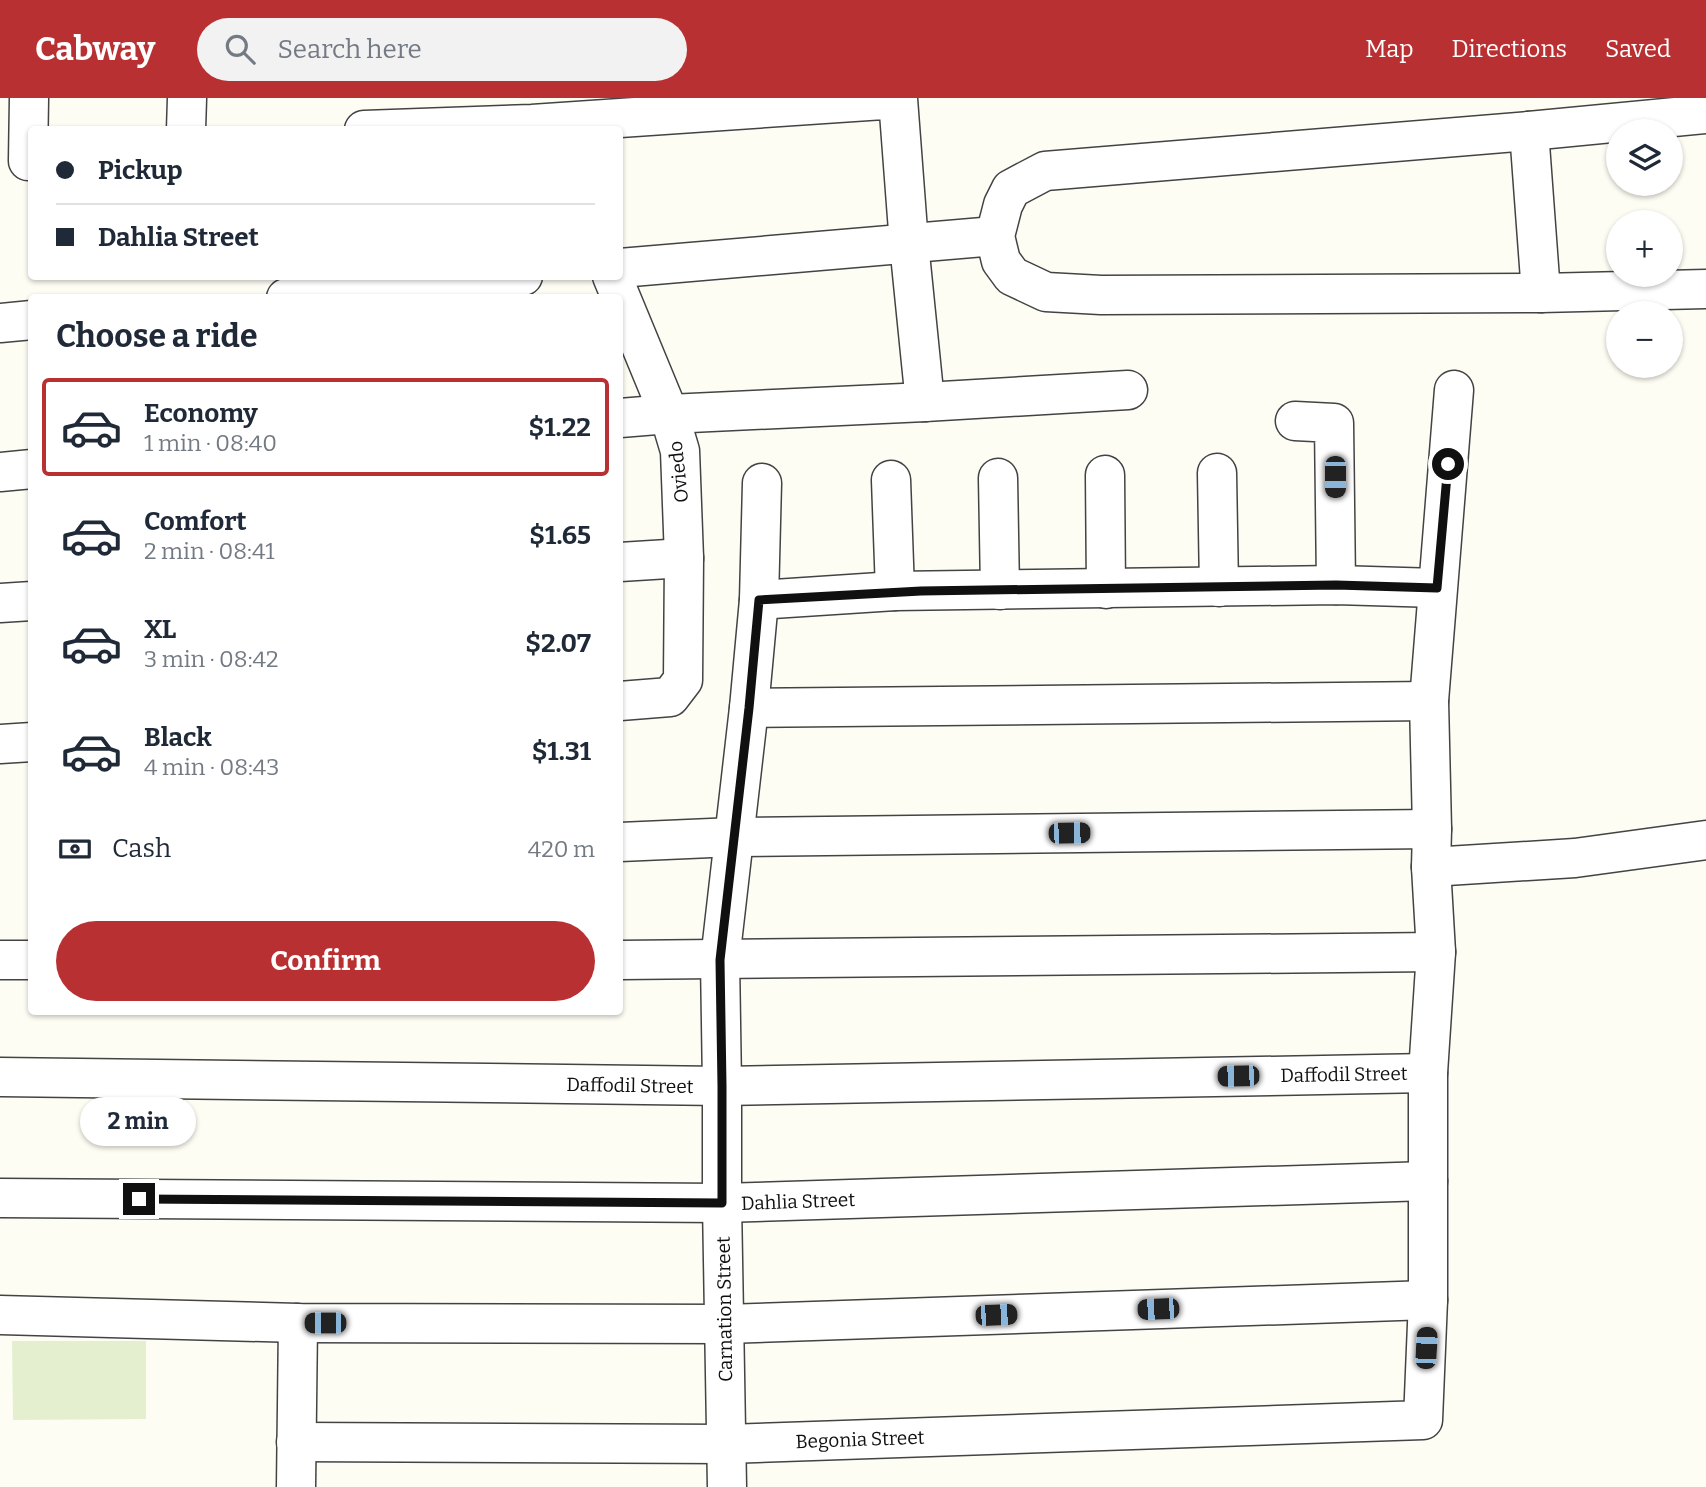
<!DOCTYPE html>
<html lang="en">
<head>
<meta charset="utf-8">
<style>
  :root { --surface:#fff; --page:#f2f2f3; --text:#1f2937; --muted:#747a83; --line:#e0e1e3; --accent:#b93032 }
  body { margin:0; font-family:Bitter,serif; background:var(--page); color:var(--text); height:100vh; display:flex; flex-direction:column; font-size:26px; white-space:nowrap }
  * { box-sizing:border-box; margin:0 }
  p { font-size:23px; color:var(--muted) }
  .icon { flex:none; width:38px; height:38px; fill:none; stroke:currentColor; stroke-width:2; stroke-linecap:round; stroke-linejoin:round }
  .map { position:relative; flex:1; overflow:hidden }
  .drawer { position:absolute; left:28px; top:196px; width:595px; height:721px; display:flex; flex-direction:column; background:var(--surface); border-radius:7px; box-shadow:0 2px 5px #0004 }
  .drawer>* { flex:none }
  .guide { position:absolute; left:28px; top:28px; width:595px; height:154px; border-radius:7px; box-shadow:0 2px 5px #0004; display:grid; align-content:center; height:154px; padding:0 28px; background:var(--surface) }
  .fabs { position:absolute; left:1606px; top:21px; display:grid; gap:14px }
  .fabs a { display:grid; place-items:center; width:77px; height:77px; border-radius:50%; background:var(--surface); box-shadow:0 2px 5px #0004; font-size:35px }
  .end { position:absolute; width:32px; height:32px; margin:-16px; border:9px solid #101010; background:#fff; box-shadow:0 0 0 4px #fff }
  .from { border-radius:50% }
  .bubble { position:absolute; height:49px; border-radius:24px; background:var(--surface); box-shadow:0 2px 5px #0004; font-size:23px; font-weight:700; line-height:49px; text-align:center }
  .car { position:absolute; width:21px; height:42px; margin:-21px -10px; border-radius:9px; box-shadow:0 0 5px 2px #0007; background:linear-gradient(#222 24%,#8ab4d8 0 40%,#222 0 76%,#8ab4d8 0 86%,#222 0) }
  .guide b { display:flex; align-items:center; gap:24px; height:66px; font-size:26px }
  .guide b+b { border-top:2px solid var(--line) }
  .guide i { width:18px; height:18px; background:var(--text) }
  ul { padding:0; list-style:none }
  li { display:flex; align-items:center; gap:21px; height:98px; margin:0 14px 10px; padding:0 14px; border:4px solid transparent; border-radius:7px }
  li div { flex:1 }
  li b { display:block; font-size:26px }
  li em { font-style:normal; font-weight:700 }
  li.current { border-color:var(--accent) }
  li>.icon { width:63px; height:63px; stroke-width:1.5 }
  h2 { padding:0 28px; font-size:32px; line-height:84px }
  .pay { display:flex; align-items:center; gap:18px; height:77px; padding:0 28px; font-size:26px }
  .pay p { margin-inline-start:auto }
  .cta { display:flex; gap:14px; margin-top:auto; padding:14px 28px }
  .cta a { flex:1; height:80px; border-radius:42px; background:var(--accent); color:#fff; font-size:28px; font-weight:700; line-height:80px; text-align:center }
  header { display:flex; align-items:center; gap:42px; box-sizing:border-box; height:98px; padding:0 35px; background:var(--accent); color:#fff }
  header strong { font-size:33px }
  nav { display:flex; gap:38px; margin-inline-start:auto; font-size:24px }
  .search { width:490px; height:63px; background:var(--page); display:flex; align-items:center; gap:18px; box-sizing:border-box; padding:0 24px; border-radius:38px; color:var(--muted); font-size:26px }
  .map>svg:first-child { display:block }
  .pitch { fill:#e4efd0 }
  .lines { fill:none; stroke-linecap:round; stroke-linejoin:round }
  .minor-casing { stroke:#434343; stroke-width:41 }
  .minor { stroke:#fff; stroke-width:38 }
  .route { stroke:#101010; stroke-width:9 }
  .labels { text-anchor:middle; stroke-width:7; stroke-linejoin:round; paint-order:stroke }
  .street-label { font-size:19px; fill:#101010; stroke:#fff }
</style>
</head>
<body>
<header>
<strong>Cabway</strong>
<div class="search"><svg class="icon" aria-label="search" viewBox="0 0 24 24"><circle cx="10" cy="10" r="6"/><path d="M15 15l6 6"/></svg>Search here</div>
<nav><a>Map</a><a>Directions</a><a>Saved</a></nav>
</header>
<div class="map">
<svg width="1706" height="1389" viewBox="0 0 1706 1389">
  <rect width="100%" height="100%" fill="#fefdf4"/>
  <polygon class="pitch" points="12,1243 146,1243 146,1321 13,1322"/>
  <g class="lines">
    <defs>
      <g id="minor">
        <polyline points="1706,16 1529,33 1045,73 1011,91 1003,107 995,138 1001,163 1012,178 1046,194 1101,197 1541,195 1706,191"/>
        <polyline points="186,32 187,0"/>
        <polyline points="364,32 532,26 898,1 909,146 925,304"/>
        <polyline points="1529,33 1541,195"/>
        <polyline points="28,63 29,0"/>
        <polyline points="620,170 995,138"/>
        <polyline points="612,178 669,316 680,353 684,460 683,582 670,599 620,603"/>
        <polyline points="286,200 523,178"/>
        <polyline points="0,225 32,222"/>
        <polyline points="620,320 669,316 925,304 1128,292"/>
        <polyline points="1295,323 1334,325 1336,487"/>
        <polyline points="0,374 32,371"/>
        <polyline points="1217,375 1219,489"/>
        <polyline points="1105,377 1106,491"/>
        <polyline points="998,380 1000,492"/>
        <polyline points="891,382 895,493"/>
        <polyline points="620,464 684,460"/>
        <polyline points="759,502 895,493 1336,487 1437,490"/>
        <polyline points="0,505 32,503"/>
        <polyline points="749,610 1429,603"/>
        <polyline points="0,646 32,644"/>
        <polyline points="620,744 734,739 1432,731"/>
        <polyline points="1431,769 1575,760 1706,742"/>
        <polyline points="0,862 32,862"/>
        <polyline points="620,862 1436,854"/>
        <polyline points="0,979 722,988 1428,975"/>
        <polyline points="0,1100 722,1105 1428,1083"/>
        <polyline points="0,1217 298,1225 725,1226 1428,1202"/>
        <polyline points="296,1344 727,1346 1423,1322 1428,1202 1428,975 1436,854 1431,769 1432,731 1429,603 1454,292"/>
        <polyline points="296,1389 298,1225"/>
        <polyline points="727,1389 722,1105 722,988 720,862 749,610 759,502 762,385"/>
      </g>
    </defs>
    <use href="#minor" class="minor-casing"/>
    <use href="#minor" class="minor"/>
  </g>
  <g class="lines">
    <polyline class="route" points="139,1101 722,1105 722,988 720,862 749,610 759,502 921,493 1336,487 1437,490 1448,366"/>
  </g>
  <g class="labels">
    <g class="street-label">
      <text transform="translate(678 374) rotate(-96)" y="7">Oviedo</text>
      <text transform="translate(1344 976) rotate(-1)" y="7">Daffodil Street</text>
      <text transform="translate(630 987) rotate(1)" y="7">Daffodil Street</text>
      <text transform="translate(798 1103) rotate(-2)" y="7">Dahlia Street</text>
      <text transform="translate(724 1211) rotate(-91)" y="7">Carnation Street</text>
      <text transform="translate(860 1341) rotate(-2)" y="7">Begonia Street</text>
    </g>
  </g>
</svg>
<div class="fabs">
<a><svg class="icon" aria-label="layers" viewBox="0 0 24 24"><path d="M12 4l9 5-9 5-9-5zM3 14l9 5 9-5"/></svg></a>
<a>+</a>
<a>−</a>
</div>
<i class="end from" style="left:1448px;top:366px"></i>
<i class="end" style="left:139px;top:1101px"></i>
<div class="bubble" style="left:80px;top:999px;width:116px">2 min</div>
<i class="car" style="left:1335px;top:379px;rotate:180deg"></i>
<i class="car" style="left:1069px;top:735px;rotate:89deg"></i>
<i class="car" style="left:1238px;top:978px;rotate:269deg"></i>
<i class="car" style="left:1158px;top:1211px;rotate:268deg"></i>
<i class="car" style="left:996px;top:1217px;rotate:88deg"></i>
<i class="car" style="left:325px;top:1225px;rotate:270deg"></i>
<i class="car" style="left:1426px;top:1250px;rotate:3deg"></i>
<div class="guide">
<b><i class="from"></i>Pickup</b>
<b><i></i>Dahlia Street</b>
</div>
<section class="drawer">
<h2>Choose a ride</h2>
<ul>
<li class="current"><svg class="icon" aria-label="car" viewBox="0 0 24 24"><path d="M5 17H2v-5l4-1 3-4h7l3 4 3 1v5h-3M9 17h6M6 11h13"/><circle cx="7" cy="17" r="2"/><circle cx="17" cy="17" r="2"/></svg><div><b>Economy</b><p>1 min · 08:40</p></div><em>$1.22</em></li>
<li><svg class="icon" aria-label="car" viewBox="0 0 24 24"><path d="M5 17H2v-5l4-1 3-4h7l3 4 3 1v5h-3M9 17h6M6 11h13"/><circle cx="7" cy="17" r="2"/><circle cx="17" cy="17" r="2"/></svg><div><b>Comfort</b><p>2 min · 08:41</p></div><em>$1.65</em></li>
<li><svg class="icon" aria-label="car" viewBox="0 0 24 24"><path d="M5 17H2v-5l4-1 3-4h7l3 4 3 1v5h-3M9 17h6M6 11h13"/><circle cx="7" cy="17" r="2"/><circle cx="17" cy="17" r="2"/></svg><div><b>XL</b><p>3 min · 08:42</p></div><em>$2.07</em></li>
<li><svg class="icon" aria-label="car" viewBox="0 0 24 24"><path d="M5 17H2v-5l4-1 3-4h7l3 4 3 1v5h-3M9 17h6M6 11h13"/><circle cx="7" cy="17" r="2"/><circle cx="17" cy="17" r="2"/></svg><div><b>Black</b><p>4 min · 08:43</p></div><em>$1.31</em></li>
</ul>
<div class="pay"><svg class="icon" aria-label="cash" viewBox="0 0 24 24"><path d="M3 7h18v10H3z"/><circle cx="12" cy="12" r="2"/></svg>Cash<p>420 m</p></div>
<div class="cta"><a>Confirm</a></div>
</section>
</div>
</body>
</html>
